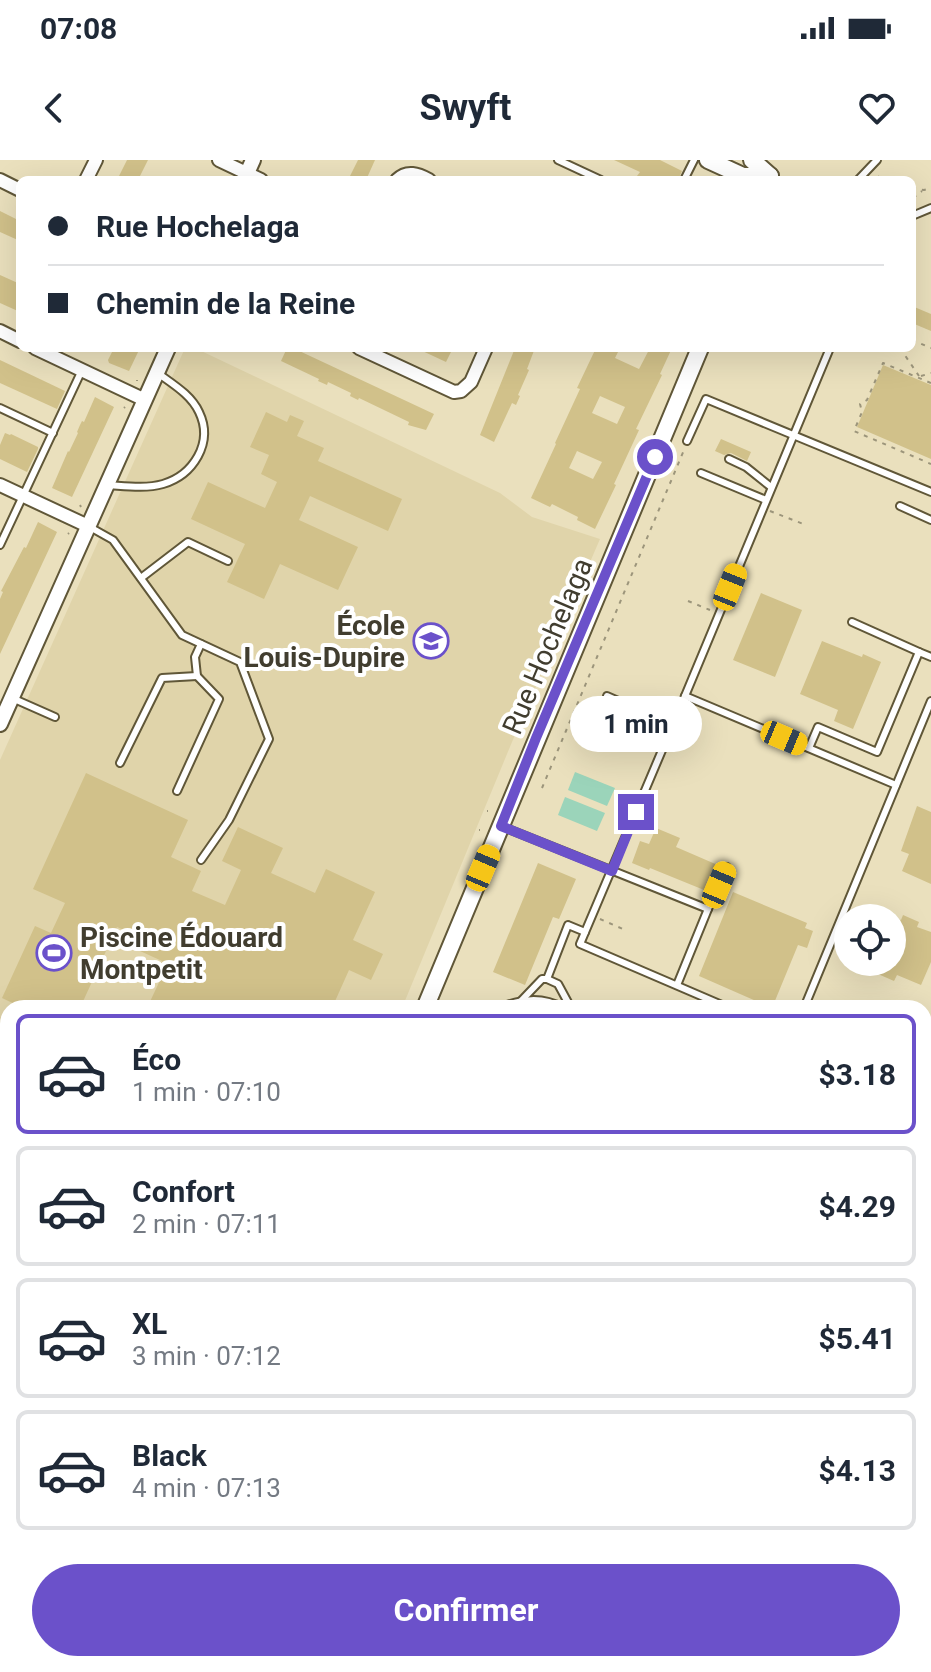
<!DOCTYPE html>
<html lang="fr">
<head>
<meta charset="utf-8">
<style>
  :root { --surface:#fff; --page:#f6f6f7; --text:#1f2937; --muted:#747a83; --line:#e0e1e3; --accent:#6b51ca }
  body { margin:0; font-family:Roboto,sans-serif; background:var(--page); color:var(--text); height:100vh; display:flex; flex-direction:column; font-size:30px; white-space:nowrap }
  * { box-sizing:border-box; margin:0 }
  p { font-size:26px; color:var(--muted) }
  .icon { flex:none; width:44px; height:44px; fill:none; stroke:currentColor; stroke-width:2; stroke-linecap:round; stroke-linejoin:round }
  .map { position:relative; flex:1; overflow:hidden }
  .sheet { position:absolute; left:0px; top:840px; width:932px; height:672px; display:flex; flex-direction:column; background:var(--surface); border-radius:24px 24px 0 0; box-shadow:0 8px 32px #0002 }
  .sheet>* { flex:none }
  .guide { position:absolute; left:16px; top:16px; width:900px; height:176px; border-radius:12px; box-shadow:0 8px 32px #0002; display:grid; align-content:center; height:176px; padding:0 32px; background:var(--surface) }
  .tools { position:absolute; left:834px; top:744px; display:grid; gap:16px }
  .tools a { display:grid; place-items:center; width:72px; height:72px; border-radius:50%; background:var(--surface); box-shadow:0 8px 32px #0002; font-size:40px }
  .end { position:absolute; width:36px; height:36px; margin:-18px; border:10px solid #6b51ca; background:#fff; box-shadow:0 0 0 4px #fff }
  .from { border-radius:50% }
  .bubble { position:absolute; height:56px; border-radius:28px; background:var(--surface); box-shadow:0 8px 32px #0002; font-size:26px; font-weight:700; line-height:56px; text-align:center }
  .car { position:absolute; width:24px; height:48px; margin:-24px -12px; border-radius:10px; box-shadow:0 0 6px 2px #0007; background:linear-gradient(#f5c518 24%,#345 0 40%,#f5c518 0 76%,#345 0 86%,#f5c518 0) }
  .guide b { display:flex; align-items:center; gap:28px; height:76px; font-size:30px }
  .guide b+b { border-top:2px solid var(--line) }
  .guide i { width:20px; height:20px; background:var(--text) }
  ul { padding:14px 0 0; list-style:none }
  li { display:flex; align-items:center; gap:24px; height:120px; margin:0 16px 12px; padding:0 16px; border:4px solid var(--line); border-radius:12px }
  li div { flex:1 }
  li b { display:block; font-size:30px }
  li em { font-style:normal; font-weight:700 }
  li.selected { border-color:var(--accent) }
  li>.icon { width:72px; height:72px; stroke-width:1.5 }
  .primary-button { display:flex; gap:16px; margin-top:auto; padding:16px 32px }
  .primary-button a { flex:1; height:92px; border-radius:48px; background:var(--accent); color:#fff; font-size:32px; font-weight:700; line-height:92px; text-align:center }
  .status { display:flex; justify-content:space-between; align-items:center; height:56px; padding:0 40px; background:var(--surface); direction:ltr }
  .status svg { height:22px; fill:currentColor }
  header { display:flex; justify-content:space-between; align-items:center; height:104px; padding:0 32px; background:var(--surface); font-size:36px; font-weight:700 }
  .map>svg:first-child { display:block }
  .built { fill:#e0d4aa }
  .green { fill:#9bd4ba }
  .building { fill:#d1c18a; fill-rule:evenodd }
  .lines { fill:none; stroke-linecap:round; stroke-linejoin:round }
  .service-casing { stroke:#605738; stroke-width:10 }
  .minor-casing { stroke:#605738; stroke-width:16 }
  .tertiary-casing { stroke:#605738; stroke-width:18 }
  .secondary-casing { stroke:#605738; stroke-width:20 }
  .trunk-casing { stroke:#fff; stroke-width:24 }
  .path { stroke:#9c957b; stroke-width:2; stroke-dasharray:4 6; stroke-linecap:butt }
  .service { stroke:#fff; stroke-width:6 }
  .minor { stroke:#fff; stroke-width:12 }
  .tertiary { stroke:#fff; stroke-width:14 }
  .secondary { stroke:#fff; stroke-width:16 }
  .trunk { stroke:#3cd4ce; stroke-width:20 }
  .rail-casing { stroke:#958e76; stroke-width:7 }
  .rail { stroke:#fff; stroke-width:4; stroke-dasharray:12; stroke-linecap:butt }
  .route { stroke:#6b51ca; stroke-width:10 }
  .labels { text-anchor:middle; stroke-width:8; stroke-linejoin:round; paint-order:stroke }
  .poi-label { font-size:28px; font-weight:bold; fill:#413d2f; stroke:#fff; text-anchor:end }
  .street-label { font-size:28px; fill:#413d2f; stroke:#fff }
</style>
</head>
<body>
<div class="status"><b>07:08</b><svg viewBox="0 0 49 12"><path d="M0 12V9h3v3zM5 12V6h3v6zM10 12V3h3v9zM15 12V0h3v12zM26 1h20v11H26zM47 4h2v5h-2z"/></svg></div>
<header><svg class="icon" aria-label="back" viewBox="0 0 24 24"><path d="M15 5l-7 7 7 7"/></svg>Swyft<svg class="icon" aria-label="heart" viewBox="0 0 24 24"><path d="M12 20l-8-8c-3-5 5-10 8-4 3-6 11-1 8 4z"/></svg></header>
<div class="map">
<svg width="931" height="1512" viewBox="0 0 931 1512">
  <rect width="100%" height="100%" fill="#eae0bd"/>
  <polygon class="built" points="185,188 195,188 500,333 532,357 600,379 512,582 402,848 8,848 8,938 0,934 0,600"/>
  <g class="green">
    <polygon points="575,612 615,628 607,646 568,630"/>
    <polygon points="565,637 605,653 597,671 558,655"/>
  </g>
  <g class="building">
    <polygon points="127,0 148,0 138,20 117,20"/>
    <polygon points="358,0 375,0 366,20 348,20"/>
    <polygon points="614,0 660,0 682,11 678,20 646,20 637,16 640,12"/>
    <polygon points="0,51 20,61 20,81 0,72"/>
    <polygon points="0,115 20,124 20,152 0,143"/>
    <polygon points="912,146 931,154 931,171 912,163"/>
    <polygon points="114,188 140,188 129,211 109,203 108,200"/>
    <polygon points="287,188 293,188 434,254 426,270 408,265 409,262 359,238 358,240 350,236 351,233 328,222 327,225 318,221 319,219 281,201"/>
    <polygon points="416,188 453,188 446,202"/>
    <polygon points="515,188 535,188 527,209 529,210 518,235 520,236 516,245 512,243 494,282 480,275"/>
    <path d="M596 188H620L615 198 639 209 650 188H672L660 214 662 215 636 269 639 270 614 324 616 325 595 369 577 360 578 357 552 344 550 347 531 338 556 284 555 283 580 229 577 228ZM600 236 625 247 617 264 592 253ZM577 291 602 302 593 319 569 308Z"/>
    <polygon points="0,200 65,231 57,249 0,223"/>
    <polygon points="883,205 931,225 931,299 857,267"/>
    <polygon points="95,237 114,247 72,337 52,328 68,291 69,292 78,273 77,272 80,265 82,261 84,262"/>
    <polygon points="266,252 287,262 290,255 304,261 297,276 324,288 318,301 402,339 388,371 310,336 299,360 358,387 338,430 280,404 264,439 227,422 245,384 191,359 208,322 265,348 277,322 261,314 269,295 250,287"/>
    <polygon points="5,273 10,275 11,274 38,287 38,289 27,312 0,299 0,285"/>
    <polygon points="721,279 751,292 747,301 731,293 724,295 715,291"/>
    <polygon points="38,362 57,372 0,494 0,439 3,432 1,431 24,387 26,388"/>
    <polygon points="761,433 802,450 775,517 733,500"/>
    <polygon points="822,481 862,497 863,494 881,502 853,569 834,561 838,550 800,534"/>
    <polygon points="86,613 188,660 171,697 201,711 192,731 225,745 241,710 222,701 238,667 283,688 271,713 315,733 326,709 375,732 353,780 383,794 371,820 349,810 332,848 147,848 162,816 156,813 162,801 129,786 135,775 117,767 80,848 23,848 2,838 35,766 51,773 65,743 33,729"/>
    <polygon points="917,646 931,652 931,724 902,711 909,694 901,691"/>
    <polygon points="656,668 680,678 676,687 720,706 709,732 650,708 649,710 632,703 640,681 649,684"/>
    <polygon points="538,703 576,719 559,759 553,757 525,825 493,812"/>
    <polygon points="733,732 807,763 805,768 813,771 807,788 798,785 772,848 699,816"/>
    <polygon points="903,755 919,762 917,767 931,772 931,802 921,825 897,815 894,821 878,814 883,802 892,802 892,756 901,760"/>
  </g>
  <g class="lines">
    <defs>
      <g id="service">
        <polyline points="558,0 601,20"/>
        <polyline points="684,20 694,0"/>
        <polyline points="858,20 877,0"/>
        <polyline points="912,56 931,48"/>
        <polyline points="0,248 53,273"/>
        <polyline points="687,281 706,239 931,332"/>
        <polyline points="729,299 746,307 771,327"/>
        <polyline points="701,313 766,340"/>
        <path d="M107 325C125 326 145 329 163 324 193 315 214 283 199 252 191 235 174 225 159 214"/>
        <polyline points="900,346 931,360"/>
        <polyline points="88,366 113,380 182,475 240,502 269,579 229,660 201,700"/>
        <polyline points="0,385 82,210"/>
        <polyline points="141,418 188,382 228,401"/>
        <polyline points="852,462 919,492"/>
        <polyline points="607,536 673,565"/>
        <polyline points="685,536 896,625"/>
        <polyline points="12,538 55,557"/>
        <polyline points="809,588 818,567 877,592 919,492 931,497"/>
        <polyline points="120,603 162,518 197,516"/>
        <polyline points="177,631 219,539 197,516 195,497 201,484"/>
        <polyline points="501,666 708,749 677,825"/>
        <polyline points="708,749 727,707"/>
        <polyline points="547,819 558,824 571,848"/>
        <polyline points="521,841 542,819 547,819 568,765 585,772"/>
        <path d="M499 848C521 839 542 836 563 848"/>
        <polyline points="729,848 580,784 685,536 830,188"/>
        <polyline points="804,848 931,541"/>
        <polyline points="924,881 931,866"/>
        <polyline points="0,943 8,946"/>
        <polyline points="0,1088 8,1092"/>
        <polyline points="0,1235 8,1239"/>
        <polyline points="0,1463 8,1467"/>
        <polyline points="84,1504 101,1512"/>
        <polyline points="877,1504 894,1512"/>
        <polyline points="241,1512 245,1504"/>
        <polyline points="396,1512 400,1504"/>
      </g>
      <g id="minor">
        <polyline points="219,0 261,20"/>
        <polyline points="0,20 20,30"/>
        <polyline points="86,20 96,0"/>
        <path d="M397 20C407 10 418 14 429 20"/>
        <polyline points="0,171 20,181"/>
        <polyline points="35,188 145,240"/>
        <polyline points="359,188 454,232 461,231 471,222 486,188"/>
        <polyline points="0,325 88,366"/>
        <polyline points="0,1015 8,1019"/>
        <polyline points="0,1307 8,1311"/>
        <polyline points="924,1454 931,1458"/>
        <polyline points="418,1504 435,1512"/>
        <polyline points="318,1512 322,1504"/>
        <polyline points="478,1512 481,1504"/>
        <polyline points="874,1512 877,1504"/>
      </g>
      <g id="tertiary">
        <polyline points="244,20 253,0"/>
        <polyline points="0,564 168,188"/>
        <polyline points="0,1162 8,1166"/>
        <polyline points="724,1504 740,1512"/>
      </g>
      <g id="secondary">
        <polyline points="708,0 743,16 770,16"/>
        <polyline points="752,0 770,16"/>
        <polyline points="425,848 700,188"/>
        <polyline points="126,1512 130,1504"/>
      </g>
      <g id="trunk">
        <polyline points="924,1085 931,1068"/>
        <polyline points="924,1166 931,1149"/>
        <polyline points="747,1512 750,1504"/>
        <polyline points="784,1512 787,1504"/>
      </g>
    </defs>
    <use href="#service" class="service-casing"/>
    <use href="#minor" class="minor-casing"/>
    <use href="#tertiary" class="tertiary-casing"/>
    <use href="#secondary" class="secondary-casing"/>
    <use href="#trunk" class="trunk-casing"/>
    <g class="path">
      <polyline points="878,16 880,20"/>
      <polyline points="227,20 228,19"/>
      <polyline points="912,28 924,30 931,28"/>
      <polyline points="913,38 922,31"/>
      <polyline points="912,180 931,188"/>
      <polyline points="900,188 919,216"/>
      <polyline points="921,216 931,213"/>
      <polyline points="137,220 137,221"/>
      <polyline points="931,223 883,203 867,240 860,244 862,252 854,271 931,304"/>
      <polyline points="124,248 125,247"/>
      <polyline points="80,345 81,347"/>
      <polyline points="770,351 806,365"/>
      <polyline points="68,374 69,373"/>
      <polyline points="688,441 710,450"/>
      <polyline points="542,628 684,290"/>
      <polyline points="487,651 488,651"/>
      <polyline points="479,670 480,670"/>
      <polyline points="600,759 623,769"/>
      <polyline points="924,1004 931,987"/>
      <polyline points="0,1334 5,1325"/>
      <polyline points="931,1335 928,1347 931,1362"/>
      <polyline points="0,1429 8,1432"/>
      <polyline points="689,1512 692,1504"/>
    </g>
    <use href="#service" class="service"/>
    <use href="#minor" class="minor"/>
    <use href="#tertiary" class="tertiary"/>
    <use href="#secondary" class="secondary"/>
    <use href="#trunk" class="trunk"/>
    <defs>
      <g id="rail">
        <polyline points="924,1271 931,1253"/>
        <polyline points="826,1512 829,1504"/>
      </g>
    </defs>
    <use href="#rail" class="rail-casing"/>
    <use href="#rail" class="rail"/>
  </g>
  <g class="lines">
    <polyline class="route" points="636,652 612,711 501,666 536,578 655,297"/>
  </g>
  <defs>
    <symbol id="school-ring" viewBox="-11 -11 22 22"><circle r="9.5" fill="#fff" stroke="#6b51ca" stroke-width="1.5"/><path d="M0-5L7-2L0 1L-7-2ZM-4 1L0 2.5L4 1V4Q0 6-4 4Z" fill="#6b51ca"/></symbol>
    <symbol id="stadium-ring" viewBox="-11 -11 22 22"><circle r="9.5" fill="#fff" stroke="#6b51ca" stroke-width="1.5"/><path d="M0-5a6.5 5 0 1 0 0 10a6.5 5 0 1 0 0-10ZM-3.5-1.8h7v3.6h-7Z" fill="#6b51ca"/></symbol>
  </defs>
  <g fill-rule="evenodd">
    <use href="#school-ring" x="411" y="461" width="40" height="40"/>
    <use href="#stadium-ring" x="34" y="773" width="40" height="40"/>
  </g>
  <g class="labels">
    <g class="poi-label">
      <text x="405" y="475">École<tspan x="405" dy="32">Louis-Dupire</tspan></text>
      <text x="80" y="787" text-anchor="start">Piscine Édouard<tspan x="80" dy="32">Montpetit</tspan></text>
    </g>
    <g class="street-label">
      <text transform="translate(547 486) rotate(-67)" y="10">Rue Hochelaga</text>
    </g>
  </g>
</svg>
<div class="tools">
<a><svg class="icon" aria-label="locate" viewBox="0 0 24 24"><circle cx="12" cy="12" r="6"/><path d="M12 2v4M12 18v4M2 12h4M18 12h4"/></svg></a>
</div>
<i class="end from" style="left:655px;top:297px"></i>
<i class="end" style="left:636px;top:652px"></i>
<div class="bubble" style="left:570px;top:536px;width:132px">1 min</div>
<i class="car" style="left:730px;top:427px;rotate:22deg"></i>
<i class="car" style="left:784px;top:578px;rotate:113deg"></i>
<i class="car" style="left:483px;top:708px;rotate:23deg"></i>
<i class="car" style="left:719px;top:725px;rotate:23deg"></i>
<div class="guide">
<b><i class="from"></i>Rue Hochelaga</b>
<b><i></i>Chemin de la Reine</b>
</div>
<section class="sheet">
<ul>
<li class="selected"><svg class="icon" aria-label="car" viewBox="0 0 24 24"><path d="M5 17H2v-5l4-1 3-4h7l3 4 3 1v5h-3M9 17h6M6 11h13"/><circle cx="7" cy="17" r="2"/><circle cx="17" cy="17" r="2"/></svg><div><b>Éco</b><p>1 min · 07:10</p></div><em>$3.18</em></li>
<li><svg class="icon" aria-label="car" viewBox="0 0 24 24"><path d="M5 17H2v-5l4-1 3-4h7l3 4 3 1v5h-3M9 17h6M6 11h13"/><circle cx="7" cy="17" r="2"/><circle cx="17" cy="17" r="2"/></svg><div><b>Confort</b><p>2 min · 07:11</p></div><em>$4.29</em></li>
<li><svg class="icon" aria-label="car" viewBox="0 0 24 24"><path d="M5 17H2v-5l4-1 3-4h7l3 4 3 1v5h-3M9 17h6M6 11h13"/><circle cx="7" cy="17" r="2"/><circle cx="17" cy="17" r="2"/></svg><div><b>XL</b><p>3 min · 07:12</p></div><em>$5.41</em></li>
<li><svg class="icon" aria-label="car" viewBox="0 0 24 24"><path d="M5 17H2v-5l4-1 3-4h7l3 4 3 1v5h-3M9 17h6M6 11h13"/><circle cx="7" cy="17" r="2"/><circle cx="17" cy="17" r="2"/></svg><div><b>Black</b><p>4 min · 07:13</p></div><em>$4.13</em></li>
</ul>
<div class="primary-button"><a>Confirmer</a></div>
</section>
</div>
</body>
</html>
